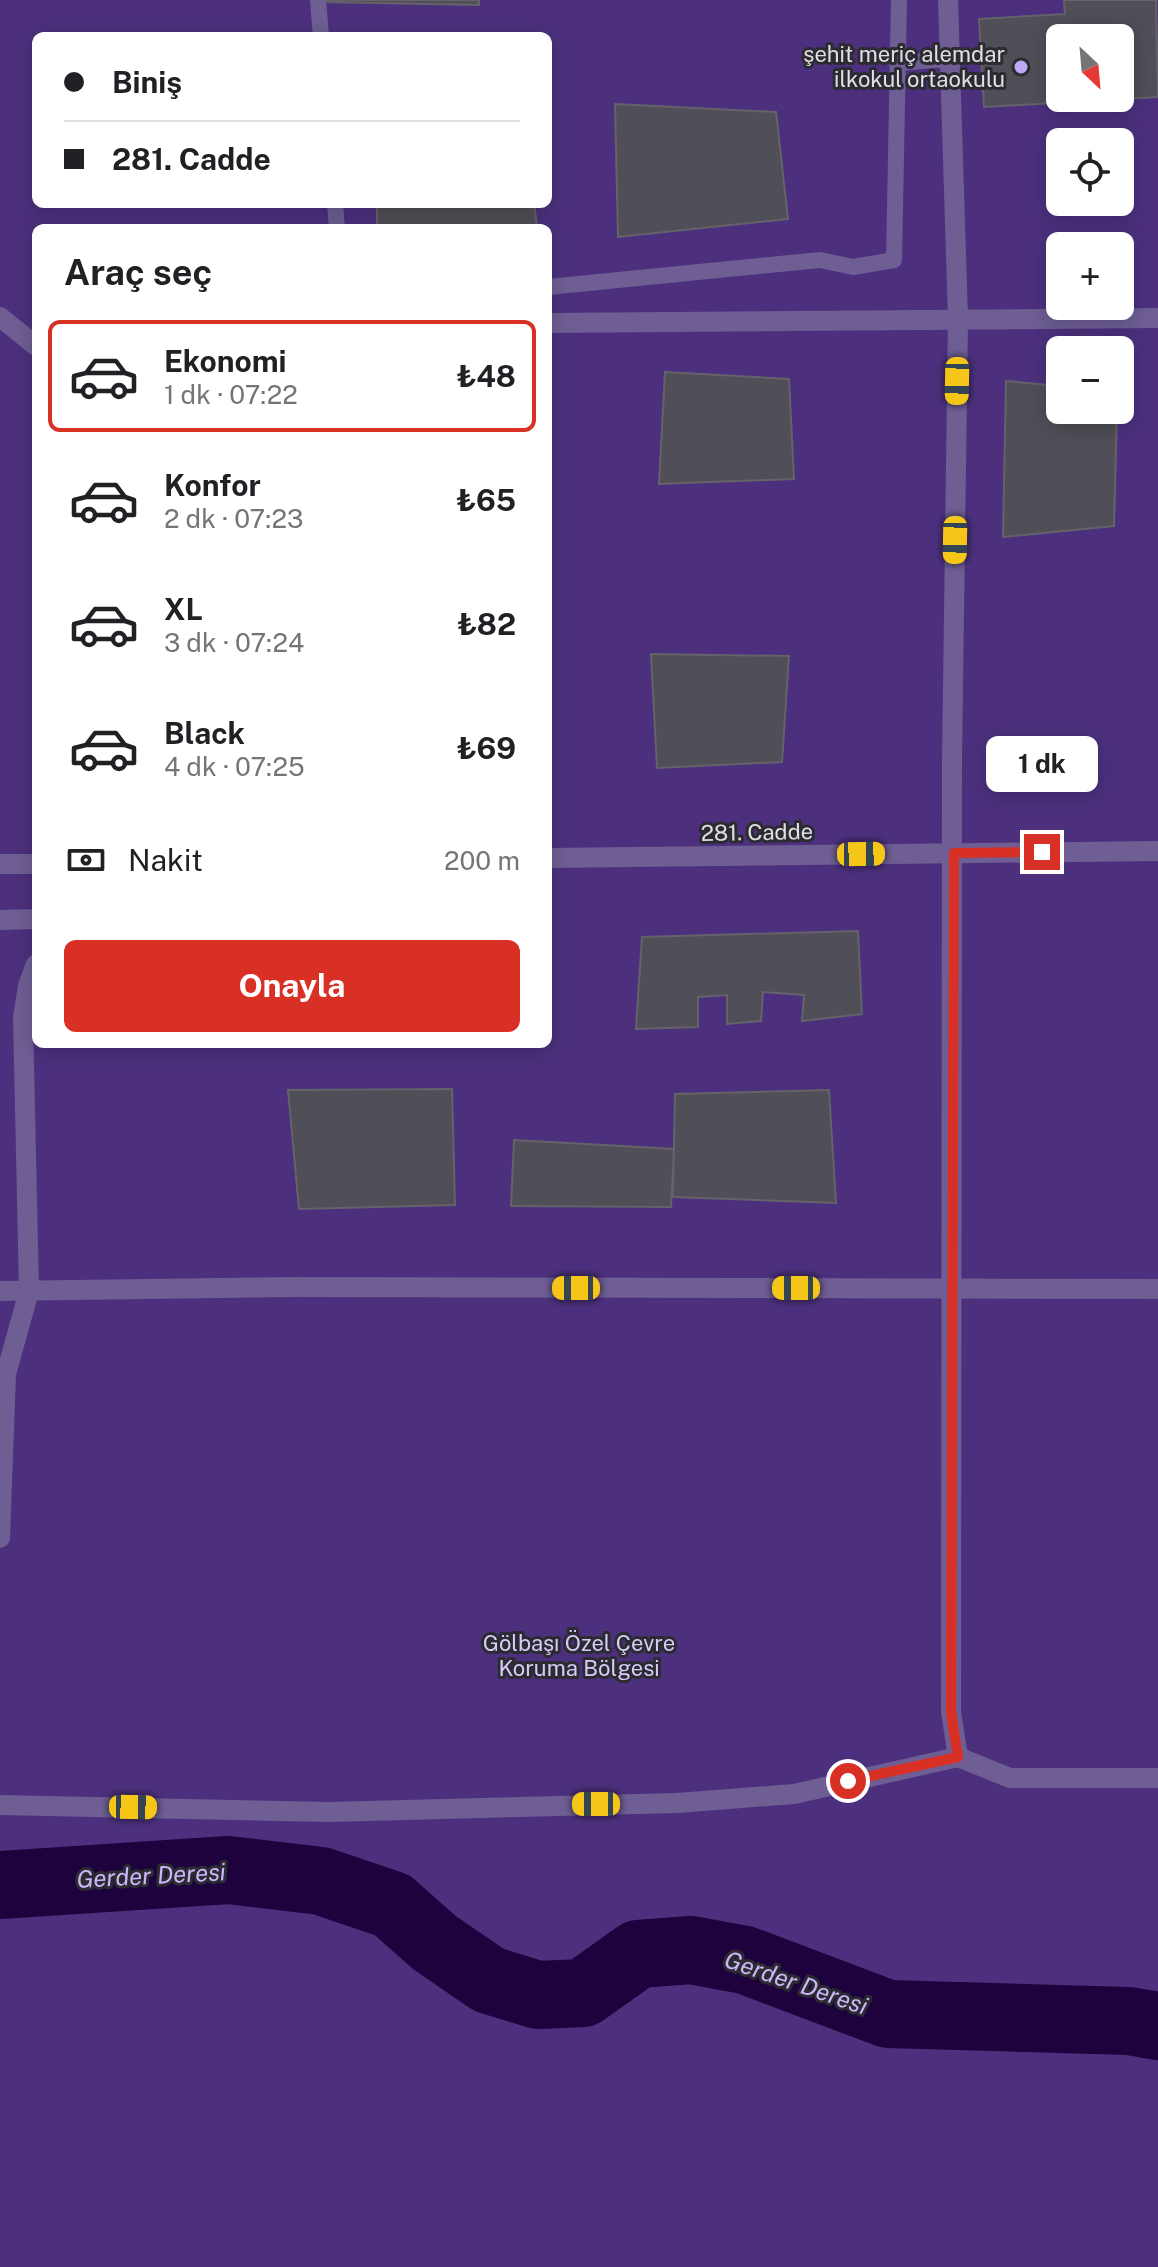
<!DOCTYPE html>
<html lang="tr">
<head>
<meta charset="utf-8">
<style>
  :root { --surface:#fff; --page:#f2f2f2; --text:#202124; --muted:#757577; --line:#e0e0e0; --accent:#d93025 }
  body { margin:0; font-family:"Public Sans",sans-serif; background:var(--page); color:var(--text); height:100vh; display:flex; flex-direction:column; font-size:30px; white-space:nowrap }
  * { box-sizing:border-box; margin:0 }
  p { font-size:26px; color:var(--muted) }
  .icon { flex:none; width:44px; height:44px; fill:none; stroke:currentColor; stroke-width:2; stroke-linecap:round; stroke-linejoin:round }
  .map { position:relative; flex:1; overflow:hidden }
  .sheet { position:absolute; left:32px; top:224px; width:520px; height:824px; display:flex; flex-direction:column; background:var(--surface); border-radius:12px; box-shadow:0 4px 20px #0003 }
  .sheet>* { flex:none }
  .guide { position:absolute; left:32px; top:32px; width:520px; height:176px; border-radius:12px; box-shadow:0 4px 20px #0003; display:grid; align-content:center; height:176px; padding:0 32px; background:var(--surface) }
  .needle { width:52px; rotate:154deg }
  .controls { position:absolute; left:1046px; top:24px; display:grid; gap:16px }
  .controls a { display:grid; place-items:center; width:88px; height:88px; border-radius:12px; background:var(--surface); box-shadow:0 4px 20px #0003; font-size:40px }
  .end { position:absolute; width:36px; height:36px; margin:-18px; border:10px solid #d93025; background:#fff; box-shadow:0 0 0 4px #fff }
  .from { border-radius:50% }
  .bubble { position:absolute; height:56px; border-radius:12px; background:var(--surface); box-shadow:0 4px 20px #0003; font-size:26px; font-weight:700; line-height:56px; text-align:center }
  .car { position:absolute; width:24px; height:48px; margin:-24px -12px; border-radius:10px; box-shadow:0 0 6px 2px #0007; background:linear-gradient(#f5c518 24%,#345 0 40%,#f5c518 0 76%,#345 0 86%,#f5c518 0) }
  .guide b { display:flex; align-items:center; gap:28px; height:76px; font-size:30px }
  .guide b+b { border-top:2px solid var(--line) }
  .guide i { width:20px; height:20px; background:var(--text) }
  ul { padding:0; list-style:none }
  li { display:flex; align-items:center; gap:24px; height:112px; margin:0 16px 12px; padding:0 16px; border:4px solid transparent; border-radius:12px }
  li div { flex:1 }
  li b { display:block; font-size:30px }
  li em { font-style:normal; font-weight:700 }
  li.active { border-color:var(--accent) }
  li>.icon { width:72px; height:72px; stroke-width:1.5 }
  h2 { padding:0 32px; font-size:36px; line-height:96px }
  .pay { display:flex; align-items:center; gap:20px; height:88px; padding:0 32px; font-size:30px }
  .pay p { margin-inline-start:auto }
  .action { display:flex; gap:16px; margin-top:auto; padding:16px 32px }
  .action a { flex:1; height:92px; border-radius:12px; background:var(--accent); color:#fff; font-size:32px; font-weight:700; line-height:92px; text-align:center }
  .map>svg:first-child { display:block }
  .green { fill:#4c307d; fill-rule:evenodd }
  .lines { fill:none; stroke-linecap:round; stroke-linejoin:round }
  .river { stroke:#1d023d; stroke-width:68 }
  .building { fill:#504e56; stroke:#64626a; stroke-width:2; fill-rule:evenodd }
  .service { stroke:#6e5e94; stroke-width:16 }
  .minor { stroke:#6e5e94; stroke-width:20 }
  .tertiary { stroke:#6e5e94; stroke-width:20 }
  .route { stroke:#d93025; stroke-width:10 }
  .poi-dot { fill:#bea9f4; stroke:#2c2b32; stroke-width:3 }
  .labels { text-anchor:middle; stroke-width:6; stroke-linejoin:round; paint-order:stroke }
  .poi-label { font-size:22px; fill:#e0dfe4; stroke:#2c2b32; text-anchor:end }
  .street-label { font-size:22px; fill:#e0dfe4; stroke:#2c2b32 }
  .park-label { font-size:22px; fill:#d7ccf9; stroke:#2c2b32 }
  .water-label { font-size:24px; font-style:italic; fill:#cbb8fc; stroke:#2c2b32 }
</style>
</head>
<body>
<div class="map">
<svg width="1158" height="2267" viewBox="0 0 1158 2267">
  <rect width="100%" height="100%" fill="#2c2b32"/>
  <path class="green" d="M0 0H1158V2267H0ZM36 36H548V204H36ZM1060 38H1120V98H1060ZM1060 142H1120V202H1060ZM36 228H548V1044H36ZM1060 246H1120V306H1060ZM1060 350H1120V410H1060Z"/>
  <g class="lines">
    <polyline class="river" points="0,1885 228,1870 321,1881 392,1905 435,1943 489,1980 538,1995 583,1993 638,1954 691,1950 745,1960 888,2014 1129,2021 1158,2026"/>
  </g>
  <g class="building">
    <polygon points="325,0 479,0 479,5 325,2"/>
    <path d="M1064 0H1156L1158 97 984 107 979 19 1065 14ZM1060 38H1120V98H1060Z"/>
    <polygon points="615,104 776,112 788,219 618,237"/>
    <polygon points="377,204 534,204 537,225 377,228"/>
    <polygon points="665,372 789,379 794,479 659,484"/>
    <polygon points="1006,381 1060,386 1060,410 1117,410 1114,526 1003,537"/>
    <polygon points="651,654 789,656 782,762 657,768"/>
    <polygon points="858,931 862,1014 802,1021 804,995 763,992 761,1021 727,1024 727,995 698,997 698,1027 636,1029 642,937"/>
    <polygon points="452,1089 455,1205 299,1209 288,1090"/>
    <polygon points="829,1090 836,1203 673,1197 675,1094"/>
    <polygon points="514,1140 674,1149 671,1207 511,1206"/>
  </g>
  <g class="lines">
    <g class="service">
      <polyline points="318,0 321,36"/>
      <polyline points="897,63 950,59"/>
      <polyline points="335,204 337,228"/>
      <polyline points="548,287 820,260 853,267 894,260 899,0"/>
    </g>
    <g class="minor">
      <polyline points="948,0 958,318 952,761 951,1712 958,1757 1010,1778 1158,1778"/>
      <polyline points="0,317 36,346"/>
      <polyline points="548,323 1158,318"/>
      <polyline points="0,920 36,919"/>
      <polyline points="0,1291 293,1287 1158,1289"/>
      <polyline points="0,1538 6,1374 29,1291 23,1017 28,986 36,964"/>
      <polyline points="0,1805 329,1812 677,1803 794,1794 958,1757"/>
    </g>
    <g class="tertiary">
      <polyline points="548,858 1158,851"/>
      <polyline points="0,864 36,864"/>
    </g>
  </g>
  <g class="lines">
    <polyline class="route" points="848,1781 958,1757 951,1712 954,853 1042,852"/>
  </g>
  <circle class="poi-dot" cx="1021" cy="67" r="8"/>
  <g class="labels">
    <g class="poi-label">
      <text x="1005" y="62">şehit meriç alemdar<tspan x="1005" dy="25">ilkokul ortaokulu</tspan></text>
    </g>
    <g class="street-label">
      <text transform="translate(757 832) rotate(-1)" y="8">281. Cadde</text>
    </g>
    <g class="park-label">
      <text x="579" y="1651">Gölbaşı Özel Çevre<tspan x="579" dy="25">Koruma Bölgesi</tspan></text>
    </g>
    <g class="water-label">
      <text transform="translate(151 1876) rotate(-3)" y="8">Gerder Deresi</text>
      <text transform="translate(796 1983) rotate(19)" y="8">Gerder Deresi</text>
    </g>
  </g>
</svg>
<div class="controls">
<a><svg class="needle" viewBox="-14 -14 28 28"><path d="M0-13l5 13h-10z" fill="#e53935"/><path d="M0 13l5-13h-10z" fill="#757577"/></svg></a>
<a><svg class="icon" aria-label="locate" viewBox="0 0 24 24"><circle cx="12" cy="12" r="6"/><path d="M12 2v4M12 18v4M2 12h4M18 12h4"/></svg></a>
<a>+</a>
<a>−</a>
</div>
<i class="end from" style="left:848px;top:1781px"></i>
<i class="end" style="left:1042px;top:852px"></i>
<div class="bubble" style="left:986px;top:736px;width:112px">1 dk</div>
<i class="car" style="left:957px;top:381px;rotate:181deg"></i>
<i class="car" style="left:955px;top:540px;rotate:181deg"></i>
<i class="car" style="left:861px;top:854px;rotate:89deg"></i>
<i class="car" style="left:576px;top:1288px;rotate:270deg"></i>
<i class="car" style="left:796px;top:1288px;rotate:270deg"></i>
<i class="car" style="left:596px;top:1804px;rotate:270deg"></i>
<i class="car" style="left:133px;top:1807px;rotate:91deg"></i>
<div class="guide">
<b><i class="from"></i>Biniş</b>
<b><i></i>281. Cadde</b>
</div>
<section class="sheet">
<h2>Araç seç</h2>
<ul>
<li class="active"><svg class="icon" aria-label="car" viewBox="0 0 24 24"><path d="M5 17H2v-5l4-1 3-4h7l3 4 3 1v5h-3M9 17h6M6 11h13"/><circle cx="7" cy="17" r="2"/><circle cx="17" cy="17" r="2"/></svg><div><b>Ekonomi</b><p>1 dk · 07:22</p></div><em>₺48</em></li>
<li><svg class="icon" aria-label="car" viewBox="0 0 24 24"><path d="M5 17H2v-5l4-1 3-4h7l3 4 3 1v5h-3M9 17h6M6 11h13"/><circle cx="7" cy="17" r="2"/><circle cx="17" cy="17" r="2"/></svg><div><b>Konfor</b><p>2 dk · 07:23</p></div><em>₺65</em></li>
<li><svg class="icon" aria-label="car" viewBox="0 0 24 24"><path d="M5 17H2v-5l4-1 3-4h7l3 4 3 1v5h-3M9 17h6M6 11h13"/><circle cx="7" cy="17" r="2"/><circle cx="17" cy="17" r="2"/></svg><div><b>XL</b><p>3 dk · 07:24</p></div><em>₺82</em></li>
<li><svg class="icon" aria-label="car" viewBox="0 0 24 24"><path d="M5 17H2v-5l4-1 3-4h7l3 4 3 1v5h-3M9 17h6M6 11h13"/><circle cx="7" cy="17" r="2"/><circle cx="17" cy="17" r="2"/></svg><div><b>Black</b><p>4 dk · 07:25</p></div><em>₺69</em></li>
</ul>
<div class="pay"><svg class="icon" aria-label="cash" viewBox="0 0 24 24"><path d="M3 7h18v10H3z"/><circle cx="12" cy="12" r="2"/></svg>Nakit<p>200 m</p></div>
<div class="action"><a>Onayla</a></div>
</section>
</div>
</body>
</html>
